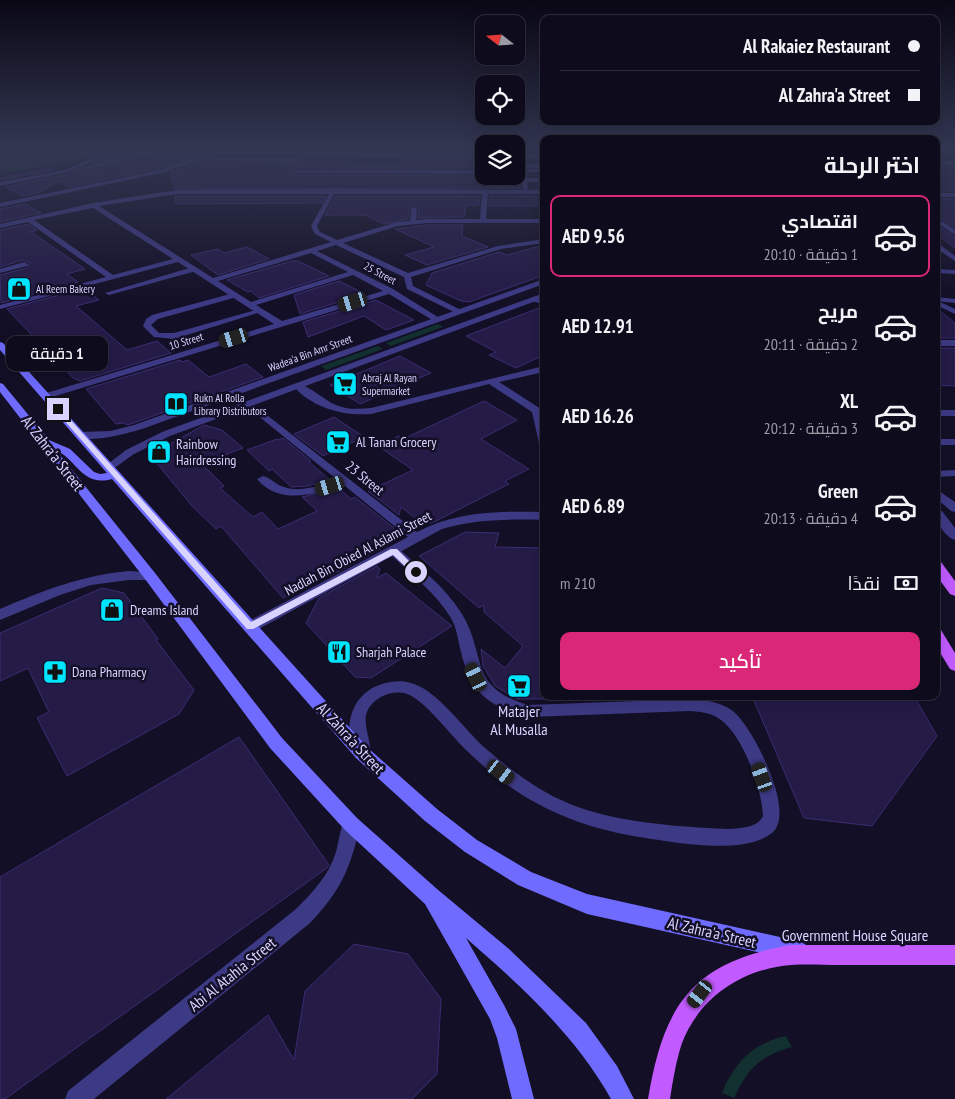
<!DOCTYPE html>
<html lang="ar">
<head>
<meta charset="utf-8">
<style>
  :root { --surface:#0e0b1c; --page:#171425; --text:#f1f3f6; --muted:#9b9ba3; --line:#2e2b3b; --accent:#db2777 }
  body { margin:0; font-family:"PT Sans Narrow",Cairo,sans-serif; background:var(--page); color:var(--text); direction:rtl; height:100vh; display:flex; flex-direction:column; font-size:19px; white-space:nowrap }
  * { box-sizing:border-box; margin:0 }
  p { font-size:16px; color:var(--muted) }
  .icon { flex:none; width:28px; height:28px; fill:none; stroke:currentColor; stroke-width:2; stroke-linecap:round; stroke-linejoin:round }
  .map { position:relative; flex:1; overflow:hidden; direction:ltr }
  .details { position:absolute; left:540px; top:135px; width:400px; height:565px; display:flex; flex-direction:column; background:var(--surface); border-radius:10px; box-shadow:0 5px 20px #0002,0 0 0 1px var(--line); direction:rtl }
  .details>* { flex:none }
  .banner { position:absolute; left:540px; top:15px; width:400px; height:110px; border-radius:10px; box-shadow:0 5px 20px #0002,0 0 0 1px var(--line); direction:rtl; display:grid; align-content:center; height:110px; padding:0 20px; background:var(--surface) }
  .needle { width:32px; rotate:287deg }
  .fabs { position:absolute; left:475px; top:15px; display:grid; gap:10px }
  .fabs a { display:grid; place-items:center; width:50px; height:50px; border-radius:10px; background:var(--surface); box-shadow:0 5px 20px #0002,0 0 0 1px var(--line); font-size:25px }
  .end { position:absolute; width:22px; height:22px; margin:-11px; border:6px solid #d9d4ff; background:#111; box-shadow:0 0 0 2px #111 }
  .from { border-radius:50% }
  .bubble { position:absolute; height:35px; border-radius:10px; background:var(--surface); box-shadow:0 5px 20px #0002,0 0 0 1px var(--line); font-size:16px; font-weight:600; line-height:35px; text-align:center; direction:rtl }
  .car { position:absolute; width:15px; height:30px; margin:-15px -8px; border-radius:6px; box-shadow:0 0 4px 1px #0007; background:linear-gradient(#222 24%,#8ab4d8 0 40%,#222 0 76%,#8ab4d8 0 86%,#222 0) }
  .banner b { display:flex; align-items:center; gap:18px; height:48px; font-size:19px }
  .banner b+b { border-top:1px solid var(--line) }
  .banner i { width:12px; height:12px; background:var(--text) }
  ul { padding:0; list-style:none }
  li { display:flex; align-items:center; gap:15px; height:82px; margin:0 10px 8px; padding:0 10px; border:2px solid transparent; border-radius:10px }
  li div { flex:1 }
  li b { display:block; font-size:19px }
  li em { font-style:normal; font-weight:600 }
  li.on { border-color:var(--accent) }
  li>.icon { width:45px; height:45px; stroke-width:1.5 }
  h2 { padding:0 20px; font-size:22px; line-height:60px }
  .pay { display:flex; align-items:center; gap:12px; height:55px; padding:0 20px; font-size:19px }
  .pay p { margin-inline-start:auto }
  .cta { display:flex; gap:10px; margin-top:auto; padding:10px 20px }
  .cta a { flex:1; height:58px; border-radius:10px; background:var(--accent); color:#fff; font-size:20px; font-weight:600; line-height:58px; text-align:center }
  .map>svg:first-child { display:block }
  .green { fill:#12302f }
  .building { fill:#241b47; stroke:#3b2d73 }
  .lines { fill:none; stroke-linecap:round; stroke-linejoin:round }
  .service { fill:#3d3a85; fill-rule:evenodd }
  .pedestrian { fill:#3d3a85; fill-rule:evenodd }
  .minor { fill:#3d3a85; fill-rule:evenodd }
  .tertiary { fill:#3d3a85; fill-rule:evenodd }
  .secondary { fill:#6f6bff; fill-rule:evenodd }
  .primary { fill:#c25bff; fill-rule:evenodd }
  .route { fill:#d9d4ff }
  .labels { text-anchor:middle; stroke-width:5; stroke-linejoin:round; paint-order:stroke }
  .far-street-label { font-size:11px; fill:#d9d4ff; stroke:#130f26 }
  .far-poi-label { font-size:11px; fill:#d9d4ff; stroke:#130f26; text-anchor:start }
  .poi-label { font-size:14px; fill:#d9d4ff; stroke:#130f26; text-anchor:start }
  .street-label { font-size:14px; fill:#d9d4ff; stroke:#130f26 }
  .near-street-label { font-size:16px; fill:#d9d4ff; stroke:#130f26 }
  .near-poi-label { font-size:16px; fill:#d9d4ff; stroke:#130f26 }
</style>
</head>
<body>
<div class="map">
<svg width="955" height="1099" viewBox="0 0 955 1099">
  <rect width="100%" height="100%" fill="#130f26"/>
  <g class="green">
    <polygon points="0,149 108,149 82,159 0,174"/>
    <polygon points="438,324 443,327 391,346 386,343"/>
    <polygon points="378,346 383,349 326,370 321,366"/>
    <path d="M786 1036 792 1047C760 1056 748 1068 734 1098L722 1093C734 1063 753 1043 786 1036Z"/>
  </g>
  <g class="building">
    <polygon points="122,149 146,149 93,163 121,151"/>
    <polygon points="167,149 216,149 160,168 69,187 59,181 38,193 22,196 6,187 68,174 83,167 88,171"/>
    <polygon points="234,149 353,149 352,151 303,151 299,156 219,155"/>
    <polygon points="406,149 454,149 476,150 476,152 405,152"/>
    <polygon points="303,158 347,158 342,164 396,166 397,163 401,164 402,159 476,160 476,168 294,168 290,173 292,175 516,176 516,170 519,170 521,188 174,189 171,172 207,159 209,162 300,164 305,161"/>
    <rect x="936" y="167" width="19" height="24"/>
    <polygon points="50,168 54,170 0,180 0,178"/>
    <polygon points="175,196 326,196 322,203 176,204"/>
    <polygon points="335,196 480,196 479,205 466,205 464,217 418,218 419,209 413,205 409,209 408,219 384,224 365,215 325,215"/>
    <polygon points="490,196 536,196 538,206 489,206"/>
    <polygon points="936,199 955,199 955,228 936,215"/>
    <polygon points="26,204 41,213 0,222 0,209"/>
    <polygon points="28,224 37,230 31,232 85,269 67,274 78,282 1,303 0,275 27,268 30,263 23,260 0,267 0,230"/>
    <polygon points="936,224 955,237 955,248 936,233"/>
    <polygon points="427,225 463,225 462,236 488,247 427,265 405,255 434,247 395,229"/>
    <polygon points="544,245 544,275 469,302 461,301 426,285 432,273 499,252 507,255"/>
    <polygon points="247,247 269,259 218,275 191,255 218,249 224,253"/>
    <polygon points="292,261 298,261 329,276 259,298 251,291 248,292 227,280"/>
    <polygon points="339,281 365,294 300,314 294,295"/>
    <polygon points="85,288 99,300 76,306 127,350 157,341 171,353 80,381 73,378 7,309"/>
    <polygon points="376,300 414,320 386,330 364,316 308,337 303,322"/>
    <polygon points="544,306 544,355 516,368 489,355 496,352 466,336"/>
    <polygon points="936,308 955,323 955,338 936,338"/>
    <polygon points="936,348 955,348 955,386 936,385"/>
    <polygon points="400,356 431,373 360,404 330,385"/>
    <polygon points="180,360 182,362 188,360 209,377 246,364 263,377 128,425 123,423 116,424 86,389"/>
    <polygon points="484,401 517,420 481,439 529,469 505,481 509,484 432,523 420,522 401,507 399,515 368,491 413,470 378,446 399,436 403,439"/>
    <polygon points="334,417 364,437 323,456 294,434"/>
    <polygon points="204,425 222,430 243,448 202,464 224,486 220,488 253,517 262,512 278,529 317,511 302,497 339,488 351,499 355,497 394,528 388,545 330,576 331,574 283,598 221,526 216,529 192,506 150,455"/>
    <polygon points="283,438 311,461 309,462 330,480 307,486 291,487 272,469 269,471 247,450 277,439 278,440"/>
    <polygon points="465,532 499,533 495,547 544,548 544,699 517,699 495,686 483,666 481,649 505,668 523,646 484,612 484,605 479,608 419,556"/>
    <polygon points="377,566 380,569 377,578 386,573 452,626 371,678 355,677 306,623 319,598"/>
    <polygon points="102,588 124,593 158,639 156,640 194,690 179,714 67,776 37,718 49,712 28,668 0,681 0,633"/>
    <polygon points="752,696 914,696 937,736 872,826 804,818"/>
    <polygon points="239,737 329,865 327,868 5,1099 0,1099 0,877"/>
    <polygon points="354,944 408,954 441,999 437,1074 412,1099 166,1099 268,1015 294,1060 305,991"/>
  </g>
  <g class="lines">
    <g class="service">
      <polygon points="414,207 417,209 416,221 413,223 410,221 411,209"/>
      <polygon points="936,242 955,256 955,261 936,248"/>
      <polygon points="24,262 28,264 27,266 0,273 0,269"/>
      <polygon points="193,267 196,267 196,271 109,295 105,293"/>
      <polygon points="936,269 955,270 955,274 936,273"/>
      <polygon points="234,293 237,293 237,297 158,319 151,325 159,333 174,333 260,309 264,311 174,339 154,337 143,326 146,319 152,315"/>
      <polygon points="531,297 544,299 544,304 531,301"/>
      <polygon points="936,300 955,309 955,314 936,305"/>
      <rect x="936" y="340" width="19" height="6"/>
      <rect x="936" y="410" width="19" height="6"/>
      <rect x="936" y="439" width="19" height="6"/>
      <polygon points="955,470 955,476 936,477 936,471"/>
      <path d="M263 476C271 478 276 485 284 487 304 494 327 482 346 478L352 481 350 483C321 492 281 508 257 479Z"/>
      <polygon points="936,489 955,502 955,512 951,511 936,498"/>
      <path d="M936 511H942L955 528V540C944 537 936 521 936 511Z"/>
      <path d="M394 547 398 548C420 568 444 586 460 611 488 653 466 687 528 705L691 699C706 700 722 702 734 712 753 728 797 813 772 833 742 856 673 842 639 837 567 825 516 799 464 748 451 735 423 699 407 694 395 690 380 695 372 704 356 721 376 741 368 758L362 760 356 758C342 729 350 694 382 684 395 680 407 680 419 686 443 698 465 730 485 748 511 770 538 791 570 804 612 821 662 825 707 828 723 829 756 832 763 816 762 789 743 736 721 720 712 713 702 712 691 711L528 717C488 706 471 693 461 652 458 641 457 628 451 618 436 593 411 574 390 554L388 551Z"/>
    </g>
    <polygon class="pedestrian" points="544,168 544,172 526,172 527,178 544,178 544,182 527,182 528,189 523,190 521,170"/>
    <g class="minor">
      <polygon points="113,149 120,149 68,172 0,186 0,182 65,170"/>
      <polygon points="155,149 165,149 88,169 85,167"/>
      <polygon points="223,149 232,149 161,173 0,207 0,203 160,170"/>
      <polygon points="303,153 484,154 484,158 301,156"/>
      <polygon points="516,154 544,155 544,159 516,158"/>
      <polygon points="211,157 300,158 303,160 300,162 209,160"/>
      <rect x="936" y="161" width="19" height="4"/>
      <rect x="516" y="164" width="28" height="4"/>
      <polygon points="294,170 484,170 484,174 292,173"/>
      <path d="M333 189 544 190V194H488L486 219H544V223H427L398 226 343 243 408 273 498 246 544 239V243L501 249 411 277 413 286 461 310V314H458L407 289 404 277 336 245 317 251 393 289 441 319 434 321 389 294 49 398H43V394L274 324 178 262 0 309V305L106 277 28 222 0 228V224L93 203 177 190ZM177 194H329L311 226 315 234 331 242 213 278 99 206ZM334 194H482L480 219H427L397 222 337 240 320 232 317 226ZM93 208 173 259 113 275 34 220ZM311 253 348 272 251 302 218 281ZM353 275 383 291 282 321 256 305Z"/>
      <rect x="936" y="193" width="19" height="4"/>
      <polygon points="936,217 955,230 955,235 936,222"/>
      <polygon points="936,297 955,299 955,303 936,301"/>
      <path d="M544 366V372L499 382 541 409 544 419V446L539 443 532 412 489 384 371 414C342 416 313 408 293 386L295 384C305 382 325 401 336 405 347 410 359 409 371 408Z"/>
      <path d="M249 401 417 532C457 511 500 511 544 512V520C509 519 476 519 442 529L255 631H245L243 627 245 623 408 537 246 406 244 404Z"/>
      <path d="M351 816 357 818 360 824C352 866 340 892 310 923L94 1099H65L68 1091 296 909C313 892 329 875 336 852 339 841 340 829 345 818Z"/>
    </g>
    <g class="tertiary">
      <path d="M544 279V284L142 429C128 433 87 445 76 435L81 432 111 431 134 425Z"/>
      <polygon points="544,293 544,298 170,436 134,454 113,469 105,469 104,467 126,450 162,432"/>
      <path d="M129 571 155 573 156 576 155 579 150 580H129L91 585 60 595 0 620V609C42 591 83 575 129 571Z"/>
    </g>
    <path class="secondary" d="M0 342 3 343 368 748 437 809 477 840 531 872 587 894 798 941 805 944 808 951 805 958 798 961 587 914 518 885 465 852 425 821 356 758 112 479C82 487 78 461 56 450L155 573 282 738 357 818 437 889 509 949 586 1023 617 1066 634 1099H611C576 1036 520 985 466 938L504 1005 516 1029 534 1099H512L497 1038 490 1019 425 904 345 830 270 748 145 579 0 392V383L3 384 49 440 70 449 94 472 100 474 107 473 0 350Z"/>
    <g class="primary">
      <polygon points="936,561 941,562 955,581 955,596 950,594 936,575"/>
      <polygon points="936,629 941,630 955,653 955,671 950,669 936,646"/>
      <path d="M790 945H955V965C917 965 879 965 840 965 824 965 807 964 791 965 742 969 700 997 682 1043 676 1061 673 1080 670 1099H648C664 1004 692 963 790 945Z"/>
    </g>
  </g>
  <linearGradient id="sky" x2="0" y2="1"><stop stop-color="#0a0815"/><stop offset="0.49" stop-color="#333752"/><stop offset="1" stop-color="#333752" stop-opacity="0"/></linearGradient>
  <rect width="955" height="303" fill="url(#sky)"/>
  <polygon class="route" points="56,408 60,408 251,622 391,549 397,549 420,572 416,574 413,574 393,555 253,629 247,629 56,411"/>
  <defs>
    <symbol id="shop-square" viewBox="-11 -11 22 22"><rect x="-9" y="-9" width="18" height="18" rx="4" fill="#00e5ff" stroke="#130f26"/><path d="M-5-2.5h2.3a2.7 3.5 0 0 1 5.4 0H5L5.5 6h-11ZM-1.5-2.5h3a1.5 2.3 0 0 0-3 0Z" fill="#111"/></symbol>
    <symbol id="supermarket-square" viewBox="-11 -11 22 22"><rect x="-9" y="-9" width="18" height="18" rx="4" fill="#00e5ff" stroke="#130f26"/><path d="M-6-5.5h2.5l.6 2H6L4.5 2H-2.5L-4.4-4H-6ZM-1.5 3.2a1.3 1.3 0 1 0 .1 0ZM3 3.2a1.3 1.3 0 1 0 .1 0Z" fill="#111"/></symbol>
    <symbol id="library-square" viewBox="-11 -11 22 22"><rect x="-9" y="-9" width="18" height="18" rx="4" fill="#00e5ff" stroke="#130f26"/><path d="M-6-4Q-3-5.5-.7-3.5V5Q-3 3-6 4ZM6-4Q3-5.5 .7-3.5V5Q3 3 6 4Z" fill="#111"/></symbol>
    <symbol id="restaurant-square" viewBox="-11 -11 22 22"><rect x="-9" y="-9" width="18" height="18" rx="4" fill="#00e5ff" stroke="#130f26"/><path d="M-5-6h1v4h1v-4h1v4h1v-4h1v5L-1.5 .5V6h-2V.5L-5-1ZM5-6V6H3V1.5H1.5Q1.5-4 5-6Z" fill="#111"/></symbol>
    <symbol id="pharmacy-square" viewBox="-11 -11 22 22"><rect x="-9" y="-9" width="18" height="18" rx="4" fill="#00e5ff" stroke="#130f26"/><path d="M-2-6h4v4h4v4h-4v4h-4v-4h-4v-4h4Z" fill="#111"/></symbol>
  </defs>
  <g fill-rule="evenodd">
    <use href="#shop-square" x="5" y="275" width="28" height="28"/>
    <use href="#supermarket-square" x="331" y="370" width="28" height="28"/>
    <use href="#library-square" x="162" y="390" width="28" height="28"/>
    <use href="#supermarket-square" x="324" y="428" width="28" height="28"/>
    <use href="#shop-square" x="145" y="438" width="28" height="28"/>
    <use href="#shop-square" x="98" y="596" width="28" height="28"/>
    <use href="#restaurant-square" x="325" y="638" width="28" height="28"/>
    <use href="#pharmacy-square" x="41" y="658" width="28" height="28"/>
    <use href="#supermarket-square" x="505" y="672" width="28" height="28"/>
  </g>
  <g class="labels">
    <g class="far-street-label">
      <text transform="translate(380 273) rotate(28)" y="4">25 Street</text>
      <text transform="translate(186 341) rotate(-17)" y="4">10 Street</text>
      <text transform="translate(310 353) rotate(-20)" y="4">Wadea'a Bin Amr Street</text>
    </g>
    <g class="far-poi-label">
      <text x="36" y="293">Al Reem Bakery</text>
      <text x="362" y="382">Abraj Al Rayan<tspan x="362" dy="13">Supermarket</tspan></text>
      <text x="194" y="402">Rukn Al Rolla<tspan x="194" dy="13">Library Distributors</tspan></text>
    </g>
    <g class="poi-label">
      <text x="356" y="447">Al Tanan Grocery</text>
      <text x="176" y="449">Rainbow<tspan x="176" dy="16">Hairdressing</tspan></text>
      <text x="130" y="615">Dreams Island</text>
      <text x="356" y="657">Sharjah Palace</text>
      <text x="72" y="677">Dana Pharmacy</text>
    </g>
    <g class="street-label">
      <text transform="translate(365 478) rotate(39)" y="5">23 Street</text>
      <text transform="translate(358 553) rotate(-28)" y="5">Nadlah Bin Obied Al Aslami Street</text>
    </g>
    <g class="near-street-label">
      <text transform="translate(53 453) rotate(52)" y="6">Al Zahra'a Street</text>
      <text transform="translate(351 738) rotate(47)" y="6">Al Zahra'a Street</text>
      <text transform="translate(712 932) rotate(13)" y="6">Al Zahra'a Street</text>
      <text x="855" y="941">Government House Square</text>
      <text transform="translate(232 974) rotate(-39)" y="6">Abi Al Atahia Street</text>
    </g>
    <g class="near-poi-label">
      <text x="519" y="717">Matajer<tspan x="519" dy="18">Al Musalla</tspan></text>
    </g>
  </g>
</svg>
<div class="fabs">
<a><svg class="needle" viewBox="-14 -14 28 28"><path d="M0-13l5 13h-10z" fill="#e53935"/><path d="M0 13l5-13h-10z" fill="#9b9ba3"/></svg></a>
<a><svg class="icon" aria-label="locate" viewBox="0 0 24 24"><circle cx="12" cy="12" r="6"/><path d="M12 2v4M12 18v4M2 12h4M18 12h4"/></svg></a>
<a><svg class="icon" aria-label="layers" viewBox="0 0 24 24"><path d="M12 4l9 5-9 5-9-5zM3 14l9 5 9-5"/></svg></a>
</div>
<i class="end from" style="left:416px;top:572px"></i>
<i class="end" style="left:58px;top:409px"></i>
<div class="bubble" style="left:6px;top:336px;width:102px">1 دقيقة</div>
<i class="car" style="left:353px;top:302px;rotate:253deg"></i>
<i class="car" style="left:234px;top:338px;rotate:253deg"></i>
<i class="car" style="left:330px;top:486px;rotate:253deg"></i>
<i class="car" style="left:476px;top:677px;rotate:335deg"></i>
<i class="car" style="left:501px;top:772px;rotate:127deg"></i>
<i class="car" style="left:762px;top:777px;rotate:340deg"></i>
<i class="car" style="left:700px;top:994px;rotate:217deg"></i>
<div class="banner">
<b><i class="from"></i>Al Rakaiez Restaurant</b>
<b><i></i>Al Zahra'a Street</b>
</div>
<section class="details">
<h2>اختر الرحلة</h2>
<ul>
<li class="on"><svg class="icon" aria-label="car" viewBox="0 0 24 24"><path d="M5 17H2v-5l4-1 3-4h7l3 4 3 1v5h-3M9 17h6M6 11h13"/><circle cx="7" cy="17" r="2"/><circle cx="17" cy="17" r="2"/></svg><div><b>اقتصادي</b><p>1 دقيقة · 20:10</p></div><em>AED 9.56</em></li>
<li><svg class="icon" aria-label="car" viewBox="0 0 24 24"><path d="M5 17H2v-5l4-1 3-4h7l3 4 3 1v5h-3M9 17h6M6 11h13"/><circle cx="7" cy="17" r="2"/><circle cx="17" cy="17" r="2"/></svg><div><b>مريح</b><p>2 دقيقة · 20:11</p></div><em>AED 12.91</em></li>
<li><svg class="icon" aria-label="car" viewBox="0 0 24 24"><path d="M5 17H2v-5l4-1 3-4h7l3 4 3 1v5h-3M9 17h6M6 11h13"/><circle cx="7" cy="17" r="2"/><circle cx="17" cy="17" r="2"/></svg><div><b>XL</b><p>3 دقيقة · 20:12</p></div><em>AED 16.26</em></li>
<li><svg class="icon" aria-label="car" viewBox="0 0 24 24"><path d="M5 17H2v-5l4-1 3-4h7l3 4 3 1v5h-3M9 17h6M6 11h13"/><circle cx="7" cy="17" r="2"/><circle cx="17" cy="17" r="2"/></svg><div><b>Green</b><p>4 دقيقة · 20:13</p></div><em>AED 6.89</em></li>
</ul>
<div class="pay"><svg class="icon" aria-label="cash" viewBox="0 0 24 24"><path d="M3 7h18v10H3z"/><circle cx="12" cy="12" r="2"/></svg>نقدًا<p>210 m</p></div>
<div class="cta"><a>تأكيد</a></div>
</section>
</div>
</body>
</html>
